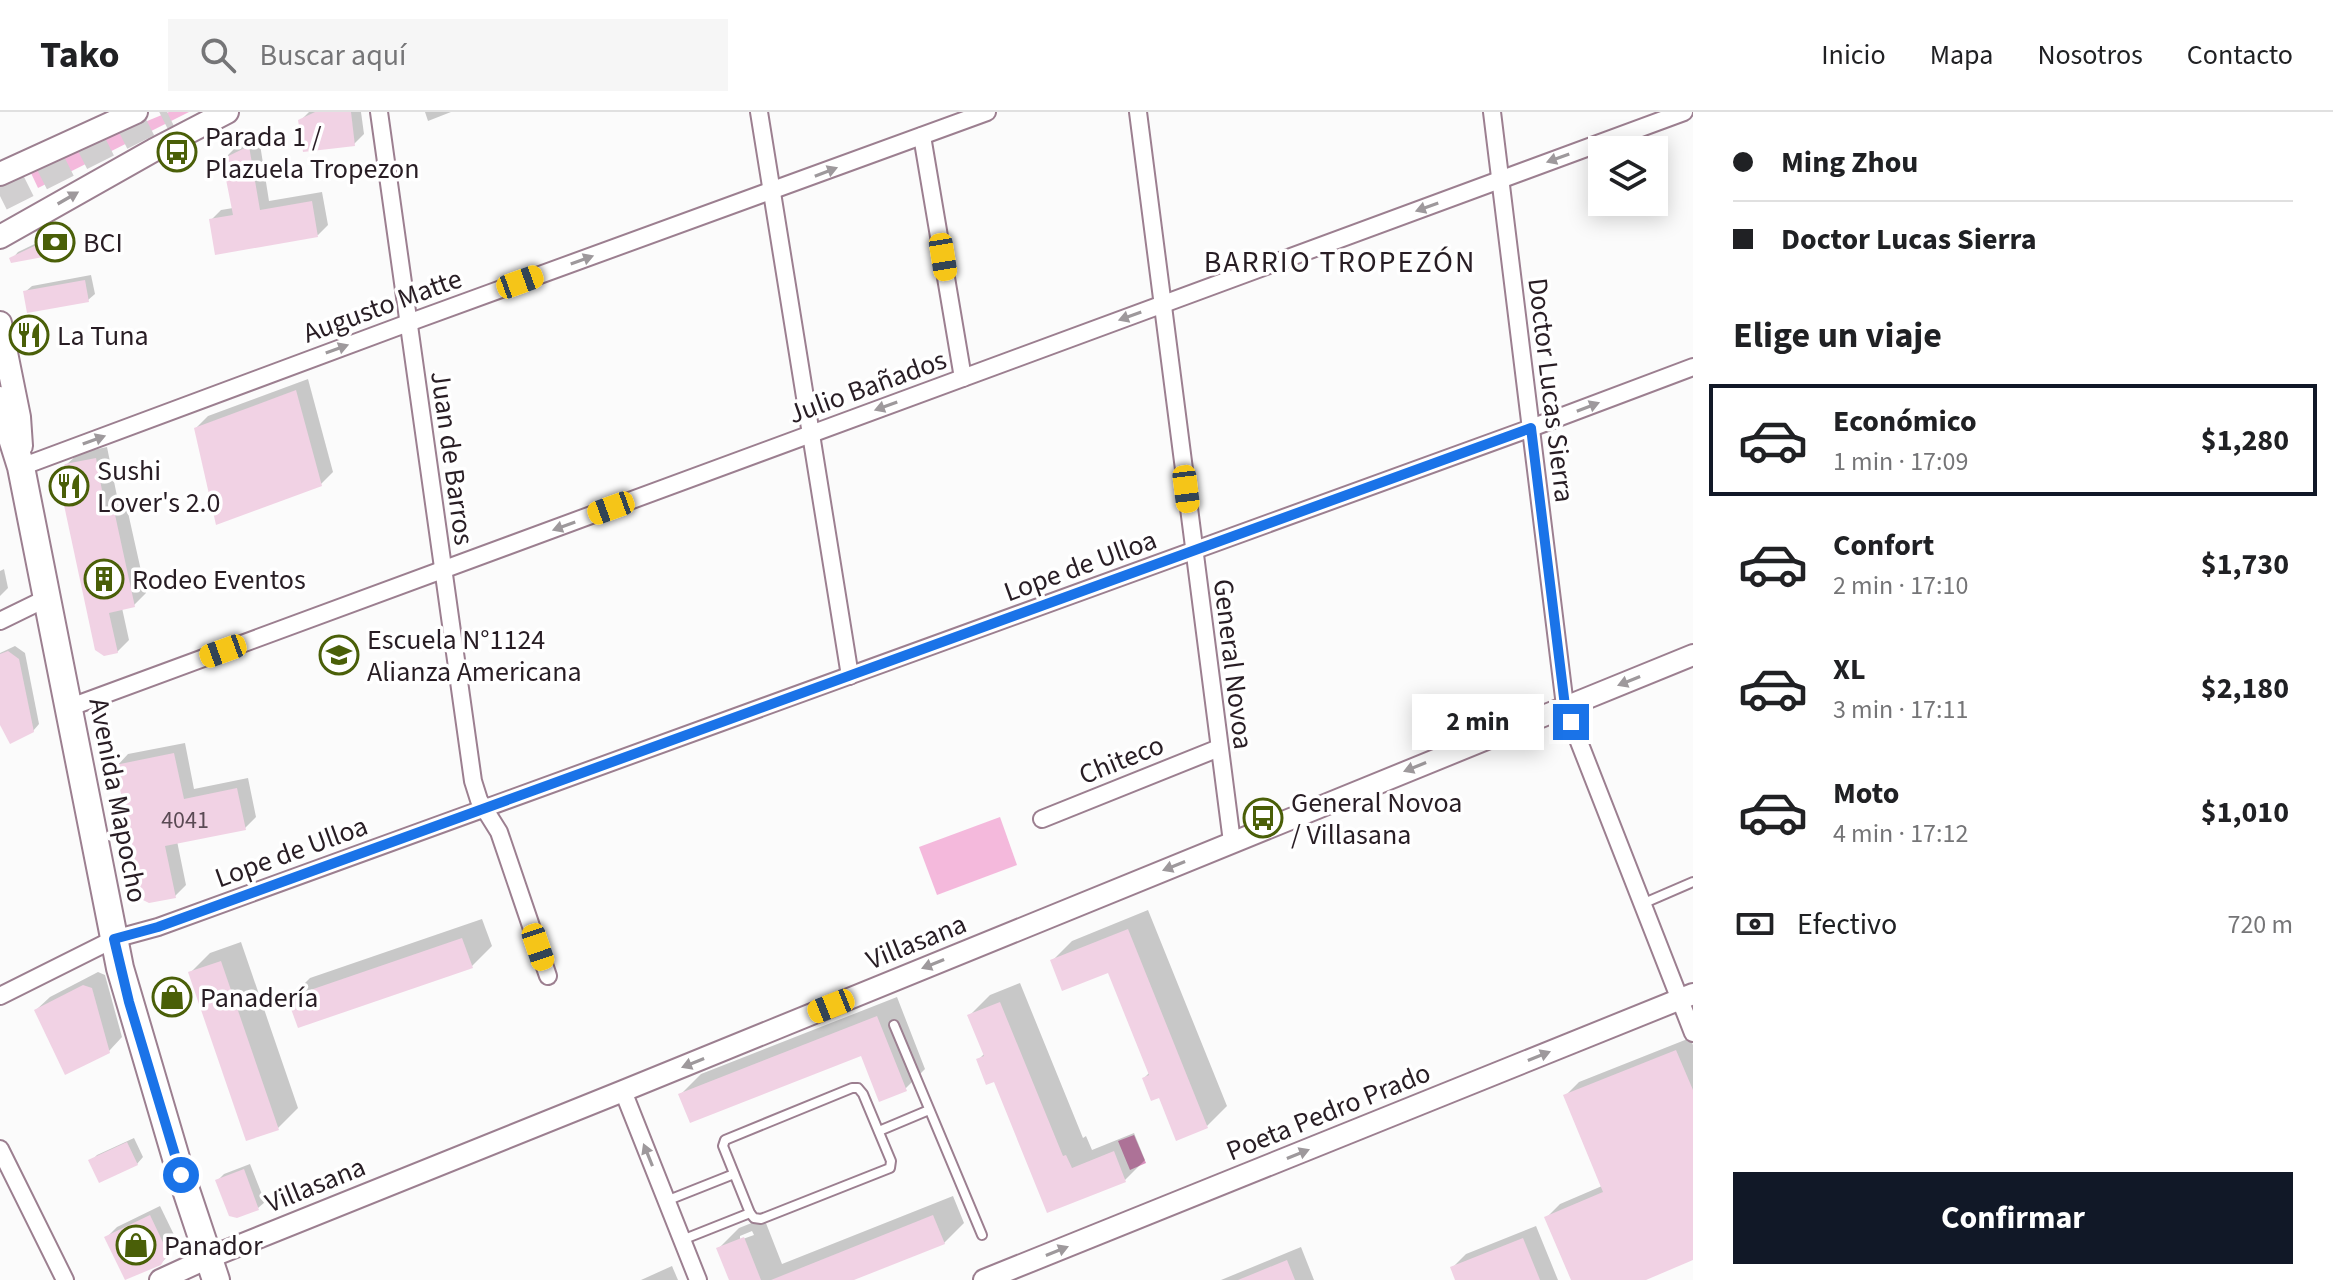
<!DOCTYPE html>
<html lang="es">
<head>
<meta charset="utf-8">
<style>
  :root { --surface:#fff; --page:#f6f6f6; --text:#202124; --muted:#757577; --line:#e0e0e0; --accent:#111827 }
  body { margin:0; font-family:"Source Sans 3",sans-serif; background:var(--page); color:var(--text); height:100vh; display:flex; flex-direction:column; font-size:30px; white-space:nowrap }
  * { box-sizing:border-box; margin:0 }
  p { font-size:26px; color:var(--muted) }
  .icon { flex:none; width:44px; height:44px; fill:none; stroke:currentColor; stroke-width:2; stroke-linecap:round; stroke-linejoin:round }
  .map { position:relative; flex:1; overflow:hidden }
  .sheet { display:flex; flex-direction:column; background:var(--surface); width:640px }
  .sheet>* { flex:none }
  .banner { display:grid; align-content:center; height:176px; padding:0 40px; background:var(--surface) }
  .controls { position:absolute; left:1588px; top:24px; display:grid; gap:16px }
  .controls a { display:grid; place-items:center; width:80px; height:80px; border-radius:0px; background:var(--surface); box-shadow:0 4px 20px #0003; font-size:40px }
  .end { position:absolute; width:36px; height:36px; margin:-18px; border:10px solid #1a73e8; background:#fff; box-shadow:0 0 0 4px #fff }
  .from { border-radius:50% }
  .bubble { position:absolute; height:56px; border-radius:0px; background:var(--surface); box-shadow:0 4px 20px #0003; font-size:26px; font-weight:700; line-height:56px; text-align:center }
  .car { position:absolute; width:24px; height:48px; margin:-24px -12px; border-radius:10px; box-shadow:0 0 6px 2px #0007; background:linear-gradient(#f5c518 24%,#345 0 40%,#f5c518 0 76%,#345 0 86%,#f5c518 0) }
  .banner b { display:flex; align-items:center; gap:28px; height:76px; font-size:30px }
  .banner b+b { border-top:2px solid var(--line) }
  .banner i { width:20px; height:20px; background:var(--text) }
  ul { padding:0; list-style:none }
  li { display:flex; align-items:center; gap:24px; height:112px; margin:0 16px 12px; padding:0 24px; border:4px solid transparent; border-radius:0px }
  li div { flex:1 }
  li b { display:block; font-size:30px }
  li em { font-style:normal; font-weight:700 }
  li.active { border-color:var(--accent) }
  li>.icon { width:72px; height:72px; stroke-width:1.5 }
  h2 { padding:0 40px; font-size:36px; line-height:96px }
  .pay { display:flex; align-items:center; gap:20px; height:88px; padding:0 40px; font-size:30px }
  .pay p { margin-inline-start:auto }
  .primary-button { display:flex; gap:16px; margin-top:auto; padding:16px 40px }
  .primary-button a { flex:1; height:92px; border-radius:0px; background:var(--accent); color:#fff; font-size:32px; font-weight:700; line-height:92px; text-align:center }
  header { display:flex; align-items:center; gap:48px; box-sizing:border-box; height:112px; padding:0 40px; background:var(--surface); border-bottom:2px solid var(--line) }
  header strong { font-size:38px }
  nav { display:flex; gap:44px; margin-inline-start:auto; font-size:28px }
  .search { width:560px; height:72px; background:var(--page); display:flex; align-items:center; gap:20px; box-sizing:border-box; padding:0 28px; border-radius:0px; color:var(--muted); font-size:30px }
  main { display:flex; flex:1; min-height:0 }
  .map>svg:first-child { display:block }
  .green { fill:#f4b9dc }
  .water { fill:#d98fbd }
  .shadow { fill:#0003; fill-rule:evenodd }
  .building { fill:#f1d2e4 }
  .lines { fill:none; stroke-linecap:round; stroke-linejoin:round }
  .motorway-tunnel { stroke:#d1cfd0; stroke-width:30; stroke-dasharray:30 15; stroke-linecap:butt }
  .service-casing { stroke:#9c7f90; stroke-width:12 }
  .minor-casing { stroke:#9c7f90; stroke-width:20 }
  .tertiary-casing { stroke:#9c7f90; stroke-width:24 }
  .secondary-casing { stroke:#9c7f90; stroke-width:26 }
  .primary-casing { stroke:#9c7f90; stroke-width:30 }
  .service { stroke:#fff; stroke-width:8 }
  .minor { stroke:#fff; stroke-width:16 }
  .tertiary { stroke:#fff; stroke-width:20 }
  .secondary { stroke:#fff; stroke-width:22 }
  .primary { stroke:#fff; stroke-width:26 }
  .oneway { fill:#9e999c }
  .route { stroke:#1a73e8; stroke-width:10 }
  .labels { text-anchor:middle; stroke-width:7; stroke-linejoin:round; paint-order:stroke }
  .number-label { font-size:24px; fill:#5a4a54 }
  .poi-label { font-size:28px; fill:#281d24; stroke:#fff; text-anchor:start }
  .street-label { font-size:28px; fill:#281d24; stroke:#fff }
  .neighbourhood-label { font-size:30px; letter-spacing:2px; fill:#281d24; stroke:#fff }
</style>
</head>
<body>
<header>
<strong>Tako</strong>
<div class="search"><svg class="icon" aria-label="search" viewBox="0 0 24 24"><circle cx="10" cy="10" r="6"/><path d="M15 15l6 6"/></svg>Buscar aquí</div>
<nav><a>Inicio</a><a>Mapa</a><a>Nosotros</a><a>Contacto</a></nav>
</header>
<main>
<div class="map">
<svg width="1693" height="1168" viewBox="0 0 1693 1168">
  <rect width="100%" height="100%" fill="#fbfbfb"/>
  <g class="green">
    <polygon points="169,0 189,0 38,76 31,61 101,28"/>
    <polygon points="1000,705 1017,753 937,783 919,735"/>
  </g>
  <polygon class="water" points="1134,1023 1146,1051 1130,1058 1118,1029"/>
  <g class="shadow">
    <polygon points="309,0 361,0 364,22 354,32 300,9"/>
    <polygon points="425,0 451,0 428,9"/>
    <polygon points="259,26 269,89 322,80 328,113 318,123 211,108 221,98 233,96 224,47 234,37"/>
    <polygon points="70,115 76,132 69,138 12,147 18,140"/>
    <polygon points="91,163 95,182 88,188 25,180 32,174"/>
    <polygon points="308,267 333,360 321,372 196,316 208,304"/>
    <polygon points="107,335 118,389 125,387 146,481 134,493 122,496 129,528 117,540 66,353 79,341"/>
    <polygon points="4,457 8,476 0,484 0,459"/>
    <polygon points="15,534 25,541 39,612 33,619 0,609 0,541"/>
    <polygon points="185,631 194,677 248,666 256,705 245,716 177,729 186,773 175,784 117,654 128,642"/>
    <polygon points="1148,798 1227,994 1207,1014 1160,983 1144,966 1150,960 1109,858 1052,849 1072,829"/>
    <polygon points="482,807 492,834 472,854 290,886 310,866"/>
    <polygon points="241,830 298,996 278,1016 190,861 210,841"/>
    <polygon points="98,860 105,863 122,925 109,939 36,898 50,885"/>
    <polygon points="1020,871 1083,1026 1086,1024 1092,1038 1134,1021 1145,1048 1125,1068 1048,1099 996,968 978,948 985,941 970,903 990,883"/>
    <polygon points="897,885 925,957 905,977 862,941 681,982 701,962"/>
    <polygon points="1690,926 1693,933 1693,1146 1641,1168 1573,1168 1547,1105 1560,1092 1602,1074 1566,983 1579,970"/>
    <polygon points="134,1026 143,1045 137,1052 91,1049 97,1043"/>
    <polygon points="250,1052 265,1090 258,1096 217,1069 224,1062"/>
    <path d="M953 1084 964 1111 944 1131 849 1168H732L719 1136 739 1116 764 1106 782 1152ZM752 1119 754 1123 740 1128V1124Z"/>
    <polygon points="160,1094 177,1129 171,1141 160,1152 107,1125 117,1115"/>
    <polygon points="1536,1114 1558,1168 1457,1168 1452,1156 1466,1142"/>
    <polygon points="1301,1135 1314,1168 1221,1168"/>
    <polygon points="672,1154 678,1168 641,1168"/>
  </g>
  <g class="building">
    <polygon points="315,0 351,0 355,34 303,40 298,8"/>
    <polygon points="249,34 260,98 312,89 318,125 215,143 209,107 233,103 222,47"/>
    <polygon points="64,120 70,140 11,151 9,146"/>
    <polygon points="85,168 89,190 27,201 23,179"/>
    <polygon points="296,278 322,374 216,413 194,316"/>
    <polygon points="96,346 106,400 114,398 135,495 109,501 118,541 104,544 95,538 58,365 65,352"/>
    <polygon points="8,539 19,547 34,620 10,632 0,613 0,542"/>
    <polygon points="174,641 184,687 237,676 246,718 165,734 176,786 149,791 143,788 115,653"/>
    <polygon points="1128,817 1208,1016 1176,1029 1159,986 1151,989 1142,966 1149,963 1108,861 1062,879 1050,848"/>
    <polygon points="462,826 473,856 298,916 287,886"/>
    <polygon points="221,849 279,1018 246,1029 188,860"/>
    <polygon points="83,873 92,876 110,941 65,963 34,898"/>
    <polygon points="1000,890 1063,1044 1066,1043 1072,1056 1114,1039 1126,1070 1047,1101 994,970 986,973 976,947 984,944 967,903"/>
    <polygon points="877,904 907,979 879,990 861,944 690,1011 678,982"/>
    <polygon points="1676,938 1693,978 1693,1148 1646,1168 1571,1168 1544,1105 1603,1080 1563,983"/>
    <polygon points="127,1030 138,1053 99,1071 88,1048"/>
    <polygon points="244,1057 259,1098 237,1106 229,1104 215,1068"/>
    <polygon points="150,1103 168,1141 161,1153 125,1168 104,1125"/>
    <polygon points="933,1103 945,1132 854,1168 771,1168"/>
    <polygon points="744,1125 761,1168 729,1168 716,1136"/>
    <polygon points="1523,1126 1540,1168 1455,1168 1450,1155"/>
    <polygon points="1287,1148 1295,1168 1238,1168"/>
  </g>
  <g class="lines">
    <polyline class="motorway-tunnel" points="0,84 167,0"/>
    <defs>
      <g id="service">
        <polyline points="1642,792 1693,770"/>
        <polyline points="894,913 982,1123"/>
        <polygon points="852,976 858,976 863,982 891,1049 890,1056 761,1107 754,1106 750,1101 723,1034 725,1028"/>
        <polyline points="879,1019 929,998"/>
        <polyline points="666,1089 734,1062"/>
        <polyline points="682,1128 750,1101"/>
      </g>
      <g id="minor">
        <polyline points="379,0 473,669 479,688 499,720 548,864"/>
        <polyline points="759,0 850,564"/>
        <polyline points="1138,0 1232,730"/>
        <polyline points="1492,0 1565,594 1693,921"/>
        <polyline points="922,24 963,266"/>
        <polyline points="21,355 408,211 987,0"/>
        <polyline points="0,509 47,486"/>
        <polyline points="68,596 1684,0"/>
        <polyline points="1042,707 1219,636"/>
        <polyline points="0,884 114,827 158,815 1531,316 1693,255"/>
        <polyline points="623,979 698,1168"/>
        <polyline points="0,1037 65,1168"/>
      </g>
      <g id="tertiary">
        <polyline points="160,1168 208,1146 623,979 1693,543"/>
        <polyline points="984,1168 1693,882"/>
      </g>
      <g id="secondary">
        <polyline points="0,62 136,0"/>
        <polyline points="0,125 154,38 227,0"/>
        <polyline points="0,211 19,305 21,334"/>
      </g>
      <polyline id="primary" points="0,288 21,355 120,856 181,1063 216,1168"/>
    </defs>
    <use href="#service" class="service-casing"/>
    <use href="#minor" class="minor-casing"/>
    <use href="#tertiary" class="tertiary-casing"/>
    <use href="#secondary" class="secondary-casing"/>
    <use href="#primary" class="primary-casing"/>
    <use href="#service" class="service"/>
    <use href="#minor" class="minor"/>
    <use href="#tertiary" class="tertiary"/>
    <use href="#secondary" class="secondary"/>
    <use href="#primary" class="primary"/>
  </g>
  <defs><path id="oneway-solid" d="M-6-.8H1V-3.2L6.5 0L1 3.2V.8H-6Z" transform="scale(2)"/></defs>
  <g class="oneway">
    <use href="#oneway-solid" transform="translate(1558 46) rotate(160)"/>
    <use href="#oneway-solid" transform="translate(826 60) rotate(-21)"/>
    <use href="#oneway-solid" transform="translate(68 86) rotate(-30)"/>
    <use href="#oneway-solid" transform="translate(1427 95) rotate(160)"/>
    <use href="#oneway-solid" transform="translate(582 148) rotate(-20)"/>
    <use href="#oneway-solid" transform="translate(1130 204) rotate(160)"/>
    <use href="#oneway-solid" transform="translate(337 237) rotate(-20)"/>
    <use href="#oneway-solid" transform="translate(886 294) rotate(160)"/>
    <use href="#oneway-solid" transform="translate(1588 295) rotate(-21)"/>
    <use href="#oneway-solid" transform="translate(94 328) rotate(-20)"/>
    <use href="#oneway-solid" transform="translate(564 414) rotate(160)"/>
    <use href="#oneway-solid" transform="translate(1629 569) rotate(158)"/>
    <use href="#oneway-solid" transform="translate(1415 655) rotate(158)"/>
    <use href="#oneway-solid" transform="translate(1174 754) rotate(158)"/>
    <use href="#oneway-solid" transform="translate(933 852) rotate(158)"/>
    <use href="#oneway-solid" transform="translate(1539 944) rotate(-22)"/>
    <use href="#oneway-solid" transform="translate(693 951) rotate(158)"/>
    <use href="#oneway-solid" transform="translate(1298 1042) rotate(-22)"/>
    <use href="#oneway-solid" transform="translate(648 1043) rotate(-112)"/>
    <use href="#oneway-solid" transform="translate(1057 1139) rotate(-22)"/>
  </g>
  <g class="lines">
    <polyline class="route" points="181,1063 129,890 114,827 158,815 1531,316 1565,594 1571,610"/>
  </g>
  <defs>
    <symbol id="bus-ring" viewBox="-11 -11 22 22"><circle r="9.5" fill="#fff" stroke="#4a5f08" stroke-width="1.5"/><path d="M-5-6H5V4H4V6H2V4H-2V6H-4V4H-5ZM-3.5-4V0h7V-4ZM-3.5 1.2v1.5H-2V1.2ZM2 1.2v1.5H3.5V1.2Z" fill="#4a5f08"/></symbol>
    <symbol id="bank-ring" viewBox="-11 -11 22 22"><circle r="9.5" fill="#fff" stroke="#4a5f08" stroke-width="1.5"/><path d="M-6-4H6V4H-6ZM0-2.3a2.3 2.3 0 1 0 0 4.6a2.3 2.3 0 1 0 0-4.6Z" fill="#4a5f08"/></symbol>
    <symbol id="restaurant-ring" viewBox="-11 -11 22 22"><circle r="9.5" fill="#fff" stroke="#4a5f08" stroke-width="1.5"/><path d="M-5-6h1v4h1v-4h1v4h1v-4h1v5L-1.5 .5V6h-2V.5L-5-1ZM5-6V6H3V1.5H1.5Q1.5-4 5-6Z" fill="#4a5f08"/></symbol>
    <symbol id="building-ring" viewBox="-11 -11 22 22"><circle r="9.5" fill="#fff" stroke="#4a5f08" stroke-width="1.5"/><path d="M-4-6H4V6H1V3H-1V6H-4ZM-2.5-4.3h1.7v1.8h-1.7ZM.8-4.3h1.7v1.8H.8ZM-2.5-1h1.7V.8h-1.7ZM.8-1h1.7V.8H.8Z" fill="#4a5f08"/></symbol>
    <symbol id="school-ring" viewBox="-11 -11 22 22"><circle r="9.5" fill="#fff" stroke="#4a5f08" stroke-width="1.5"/><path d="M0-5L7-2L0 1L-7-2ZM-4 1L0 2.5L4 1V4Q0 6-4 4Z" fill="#4a5f08"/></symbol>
    <symbol id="shop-ring" viewBox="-11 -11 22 22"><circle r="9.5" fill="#fff" stroke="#4a5f08" stroke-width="1.5"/><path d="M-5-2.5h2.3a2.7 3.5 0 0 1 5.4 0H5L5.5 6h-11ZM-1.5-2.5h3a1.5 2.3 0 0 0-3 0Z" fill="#4a5f08"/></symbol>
  </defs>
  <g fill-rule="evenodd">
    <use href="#bus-ring" x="155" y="18" width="44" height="44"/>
    <use href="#bank-ring" x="33" y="108" width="44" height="44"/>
    <use href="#restaurant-ring" x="7" y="201" width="44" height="44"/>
    <use href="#restaurant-ring" x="47" y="352" width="44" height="44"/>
    <use href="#building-ring" x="82" y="445" width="44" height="44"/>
    <use href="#school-ring" x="317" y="521" width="44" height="44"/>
    <use href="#bus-ring" x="1241" y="684" width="44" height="44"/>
    <use href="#shop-ring" x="150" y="863" width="44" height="44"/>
    <use href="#shop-ring" x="114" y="1111" width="44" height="44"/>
  </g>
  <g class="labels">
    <g class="number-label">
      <text x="185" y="716">4041</text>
    </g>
    <g class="poi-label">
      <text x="205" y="34">Parada 1 /<tspan x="205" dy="32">Plazuela Tropezon</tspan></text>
      <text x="83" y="140">BCI</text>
      <text x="57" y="233">La Tuna</text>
      <text x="97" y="368">Sushi<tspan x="97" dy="32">Lover's 2.0</tspan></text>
      <text x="132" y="477">Rodeo Eventos</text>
      <text x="367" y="537">Escuela N°1124<tspan x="367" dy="32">Alianza Americana</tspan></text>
      <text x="1291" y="700">General Novoa<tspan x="1291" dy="32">/ Villasana</tspan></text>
      <text x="200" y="895">Panadería</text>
      <text x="164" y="1143">Panador</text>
    </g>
    <g class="street-label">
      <text transform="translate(382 193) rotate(-20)" y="10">Augusto Matte</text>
      <text transform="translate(867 274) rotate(-20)" y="10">Julio Bañados</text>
      <text transform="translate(1552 278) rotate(83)" y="10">Doctor Lucas Sierra</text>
      <text transform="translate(453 346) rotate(82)" y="10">Juan de Barros</text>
      <text transform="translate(1080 453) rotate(-20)" y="10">Lope de Ulloa</text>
      <text transform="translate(1234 552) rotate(83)" y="10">General Novoa</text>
      <text transform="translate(1121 647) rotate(-22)" y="10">Chiteco</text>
      <text transform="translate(119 688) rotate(79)" y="10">Avenida Mapocho</text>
      <text transform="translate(291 739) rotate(-20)" y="10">Lope de Ulloa</text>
      <text transform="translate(916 829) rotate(-22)" y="10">Villasana</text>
      <text transform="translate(1328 999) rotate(-22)" y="10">Poeta Pedro Prado</text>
      <text transform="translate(315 1072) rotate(-22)" y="10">Villasana</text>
    </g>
    <g class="neighbourhood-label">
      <text x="1340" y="160">BARRIO TROPEZÓN</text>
    </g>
  </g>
</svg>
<div class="controls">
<a><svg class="icon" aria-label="layers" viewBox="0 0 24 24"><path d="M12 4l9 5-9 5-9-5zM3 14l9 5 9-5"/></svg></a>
</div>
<i class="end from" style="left:181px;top:1063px"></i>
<i class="end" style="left:1571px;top:610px"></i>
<div class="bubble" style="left:1412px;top:582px;width:132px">2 min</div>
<i class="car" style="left:943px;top:145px;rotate:171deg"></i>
<i class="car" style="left:520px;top:170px;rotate:70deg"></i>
<i class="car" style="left:1186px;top:377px;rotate:173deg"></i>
<i class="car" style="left:611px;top:396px;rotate:250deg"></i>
<i class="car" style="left:223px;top:539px;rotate:250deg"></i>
<i class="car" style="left:538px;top:835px;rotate:161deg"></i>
<i class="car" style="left:831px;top:894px;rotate:248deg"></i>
</div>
<section class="sheet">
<div class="banner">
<b><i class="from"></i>Ming Zhou</b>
<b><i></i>Doctor Lucas Sierra</b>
</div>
<h2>Elige un viaje</h2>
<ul>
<li class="active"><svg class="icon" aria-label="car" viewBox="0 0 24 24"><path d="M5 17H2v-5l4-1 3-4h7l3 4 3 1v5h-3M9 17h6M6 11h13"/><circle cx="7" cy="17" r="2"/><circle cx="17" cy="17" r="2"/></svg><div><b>Económico</b><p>1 min · 17:09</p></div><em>$1,280</em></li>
<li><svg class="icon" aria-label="car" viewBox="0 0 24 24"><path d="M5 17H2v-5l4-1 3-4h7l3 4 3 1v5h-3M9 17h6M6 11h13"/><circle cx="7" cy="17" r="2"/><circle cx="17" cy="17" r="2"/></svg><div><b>Confort</b><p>2 min · 17:10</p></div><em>$1,730</em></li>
<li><svg class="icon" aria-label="car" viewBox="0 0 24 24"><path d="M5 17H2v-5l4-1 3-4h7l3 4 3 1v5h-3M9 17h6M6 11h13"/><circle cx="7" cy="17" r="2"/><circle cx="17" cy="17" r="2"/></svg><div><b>XL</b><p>3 min · 17:11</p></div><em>$2,180</em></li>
<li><svg class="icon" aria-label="car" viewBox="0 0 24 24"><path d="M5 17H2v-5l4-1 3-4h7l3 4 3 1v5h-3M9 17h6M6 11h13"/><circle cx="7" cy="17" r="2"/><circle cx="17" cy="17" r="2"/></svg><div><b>Moto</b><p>4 min · 17:12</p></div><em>$1,010</em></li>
</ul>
<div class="pay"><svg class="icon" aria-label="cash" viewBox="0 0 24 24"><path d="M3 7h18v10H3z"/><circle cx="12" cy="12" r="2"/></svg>Efectivo<p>720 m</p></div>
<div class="primary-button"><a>Confirmar</a></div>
</section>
</main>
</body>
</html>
